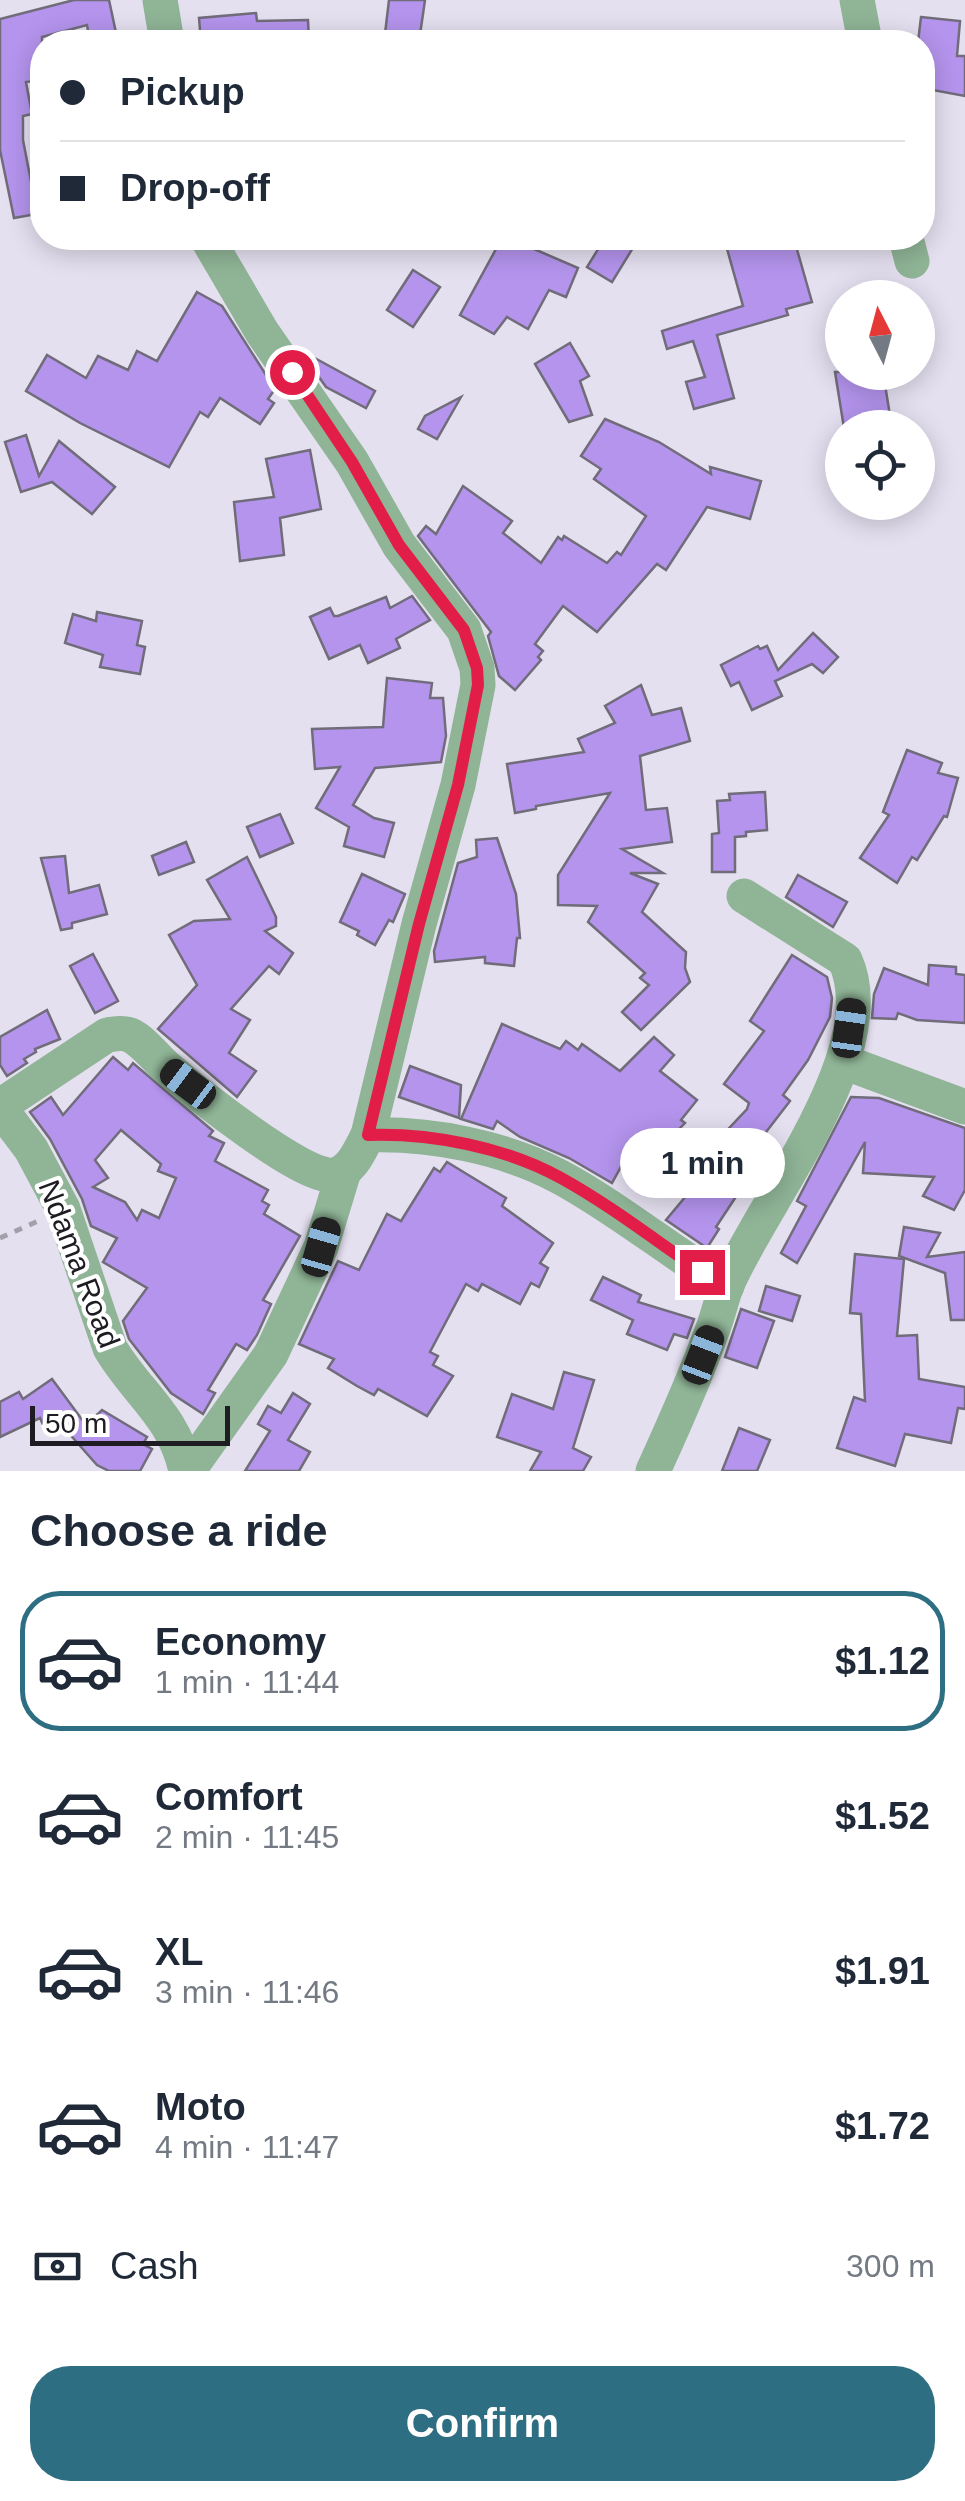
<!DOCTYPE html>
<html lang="en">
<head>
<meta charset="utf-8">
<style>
  :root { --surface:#fff; --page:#f6f6f7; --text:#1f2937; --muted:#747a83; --line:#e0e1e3; --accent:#2e6e82 }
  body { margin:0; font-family:Arial,sans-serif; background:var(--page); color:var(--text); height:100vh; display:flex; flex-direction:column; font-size:38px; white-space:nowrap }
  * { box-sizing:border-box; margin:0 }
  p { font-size:32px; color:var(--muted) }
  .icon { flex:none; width:55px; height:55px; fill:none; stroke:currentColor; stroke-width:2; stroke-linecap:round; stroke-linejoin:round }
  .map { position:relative; height:1471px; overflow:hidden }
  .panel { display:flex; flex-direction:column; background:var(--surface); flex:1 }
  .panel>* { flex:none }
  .top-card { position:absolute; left:30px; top:30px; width:905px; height:220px; border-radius:40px; box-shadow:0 5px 25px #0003; display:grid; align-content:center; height:220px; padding:0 30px; background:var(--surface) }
  .needle { width:65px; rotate:354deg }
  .fabs { position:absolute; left:825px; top:280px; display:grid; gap:20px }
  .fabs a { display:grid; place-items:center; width:110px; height:110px; border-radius:50%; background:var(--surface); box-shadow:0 5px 25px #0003; font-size:50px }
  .scale { position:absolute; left:30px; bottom:25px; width:200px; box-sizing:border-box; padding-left:10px; border:5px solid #1e1c22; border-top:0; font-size:28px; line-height:35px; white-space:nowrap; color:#1e1c22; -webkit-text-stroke:8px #fff; paint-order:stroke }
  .end { position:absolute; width:45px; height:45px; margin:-22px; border:12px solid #e11d48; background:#fff; box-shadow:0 0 0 5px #fff }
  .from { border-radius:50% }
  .bubble { position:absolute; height:70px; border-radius:35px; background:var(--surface); box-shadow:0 5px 25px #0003; font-size:32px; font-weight:700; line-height:70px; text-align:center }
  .car { position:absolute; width:30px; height:60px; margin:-30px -15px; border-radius:12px; box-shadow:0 0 8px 2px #0007; background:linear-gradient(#222 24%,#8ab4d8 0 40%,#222 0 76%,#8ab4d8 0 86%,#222 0) }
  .top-card b { display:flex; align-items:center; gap:35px; height:95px; font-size:38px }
  .top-card b+b { border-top:2px solid var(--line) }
  .top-card i { width:25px; height:25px; background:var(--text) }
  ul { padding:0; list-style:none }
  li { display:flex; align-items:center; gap:30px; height:140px; margin:0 20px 15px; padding:0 10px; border:5px solid transparent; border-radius:40px }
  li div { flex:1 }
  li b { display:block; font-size:38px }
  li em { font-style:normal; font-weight:700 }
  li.selected { border-color:var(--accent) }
  li>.icon { width:90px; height:90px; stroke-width:1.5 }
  h2 { padding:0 30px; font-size:45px; line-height:120px }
  .pay { display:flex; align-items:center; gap:25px; height:110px; padding:0 30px; font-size:38px }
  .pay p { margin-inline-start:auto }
  .button { display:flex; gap:20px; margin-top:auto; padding:20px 30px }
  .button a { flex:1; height:115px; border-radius:40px; background:var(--accent); color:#fff; font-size:40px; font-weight:700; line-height:115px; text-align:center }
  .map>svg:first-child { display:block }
  .building { fill:#b494ed; stroke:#706c7a; stroke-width:2.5; fill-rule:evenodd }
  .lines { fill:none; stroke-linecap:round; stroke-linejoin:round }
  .path { stroke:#a39fab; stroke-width:5; stroke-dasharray:8 8; stroke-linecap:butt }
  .minor { stroke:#8fb496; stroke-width:35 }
  .route { stroke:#e11d48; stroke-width:12 }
  .labels { text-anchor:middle; stroke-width:8; stroke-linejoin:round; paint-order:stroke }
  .street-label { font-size:30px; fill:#1e1c22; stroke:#fff }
</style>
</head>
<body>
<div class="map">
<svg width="965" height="1471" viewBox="0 0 965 1471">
  <rect width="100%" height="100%" fill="#e5e0f0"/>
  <g class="building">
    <polygon points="74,0 109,0 118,42 90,42 87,25 42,37 42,80 26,82 32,114 23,116 23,140 33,192 42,190 42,213 14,218 0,150 0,19"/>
    <polygon points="389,0 425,0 419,42 384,42"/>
    <polygon points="256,13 257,21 308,20 309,42 201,42 199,18"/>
    <polygon points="921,17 960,21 957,56 965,56 965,96 922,88 922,42 918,42"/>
    <polygon points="502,238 539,238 534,249 578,268 566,297 549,290 528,329 507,317 494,334 460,315"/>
    <polygon points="605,238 639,238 612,282 587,267"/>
    <polygon points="724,238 764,238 766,247 794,239 812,302 786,309 788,315 717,335 734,398 694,409 686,382 705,377 693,341 667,349 662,331 743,306"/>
    <polygon points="413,270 440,287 413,327 387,310"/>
    <polygon points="197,292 222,306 275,389 268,399 274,403 260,424 220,398 208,417 200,412 169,467 80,423 26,391 47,355 86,378 98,356 128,370 137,351 157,361"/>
    <polygon points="570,343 589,376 580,381 592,415 569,422 535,364"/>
    <polygon points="300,350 375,391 366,408 326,387"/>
    <polygon points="835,372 883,372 892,428 844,428"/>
    <polygon points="461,397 437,439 418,429 425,416"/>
    <polygon points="605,419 659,442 711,474 710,467 761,481 750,519 707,507 666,570 657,564 597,632 563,606 535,644 543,651 538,657 541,660 515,690 499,676 488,636 491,632 418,536 426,526 436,534 463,486 512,521 503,533 541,563 558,537 562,540 564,536 607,563 617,552 621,555 646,516 594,479 601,469 581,456"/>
    <polygon points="26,435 39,476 59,441 115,487 92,514 52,482 21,492 5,442"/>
    <polygon points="310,450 321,509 280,518 284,555 240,561 234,502 274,497 266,459"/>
    <polygon points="412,596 430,620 396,639 400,648 368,663 360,645 329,659 310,617 330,608 334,616 338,616 386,597 390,608"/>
    <polygon points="97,612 142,621 137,645 145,647 140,674 100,667 103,655 65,643 73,614 96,621"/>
    <polygon points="813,633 838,657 823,673 812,664 775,681 782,696 752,710 739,682 731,686 721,665 758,646 760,649 767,646 778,670"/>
    <polygon points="387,678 432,683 430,698 443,698 446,736 441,762 375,768 353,805 374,818 394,823 384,857 344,846 349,827 316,808 340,767 315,769 312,729 383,727"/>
    <polygon points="641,685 652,715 681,708 690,741 640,756 646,810 667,808 672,842 622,849 663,873 630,873 658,884 642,912 686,952 685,968 690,982 641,1030 622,1012 649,985 640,978 645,973 588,922 597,906 558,905 558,875 610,793 536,806 536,809 515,813 507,764 584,752 578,739 615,723 605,706"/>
    <polygon points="907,750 942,763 938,773 958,778 947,817 944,816 917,860 912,857 897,883 860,858 889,815 883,812"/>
    <polygon points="765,792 767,830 746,832 746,836 735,837 735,872 712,872 712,834 719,833 717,801 730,800 729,794"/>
    <polygon points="280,814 293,843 260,857 247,827"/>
    <polygon points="497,838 516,894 520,938 517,938 514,966 485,963 485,957 435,962 434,951 458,863 477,857 476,840"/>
    <polygon points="186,842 194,862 159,875 152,856"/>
    <polygon points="65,856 69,893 99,885 107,914 72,923 72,928 61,930 41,858"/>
    <polygon points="247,857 276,917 276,926 265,931 293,953 279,974 269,966 231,1009 250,1020 229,1053 256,1071 237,1097 158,1029 197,985 169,935 194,921 230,919 207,880"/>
    <polygon points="362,874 405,894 393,922 389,920 375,945 357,935 359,931 340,922"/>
    <polygon points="798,875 847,902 833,927 786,897"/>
    <polygon points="93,954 118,1001 95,1013 70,966"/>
    <polygon points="792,955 827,977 832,998 830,1017 808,1060 783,1095 790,1101 763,1136 777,1146 741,1189 716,1227 719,1229 707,1248 666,1220 711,1166 701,1158 747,1109 749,1103 724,1084 764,1031 750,1021"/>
    <polygon points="929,965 956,967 956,974 965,975 965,1023 917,1020 898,1013 896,1019 872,1018 874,994 884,968 928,985"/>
    <polygon points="47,1010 60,1039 35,1049 36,1052 24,1059 27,1063 7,1076 0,1065 0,1037"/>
    <polygon points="502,1024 560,1049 566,1041 578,1050 582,1044 620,1071 654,1037 674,1055 660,1071 697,1100 681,1120 685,1123 637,1172 622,1165 612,1183 569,1158 520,1137 497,1121 493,1129 461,1119"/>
    <path d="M113 1057 128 1070 133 1063 213 1131 209 1136 224 1143 215 1161 268 1190 262 1201 269 1205 264 1214 300 1236 263 1300 271 1304 257 1335 247 1350 236 1344 208 1390 215 1393 203 1414 171 1393 129 1339 123 1321 147 1288 103 1262 117 1238 91 1226 82 1199 50 1139 30 1112 51 1097 63 1115ZM121 1130 161 1164 158 1171 176 1178 159 1218 142 1210 137 1220 125 1202 93 1187 108 1178 95 1160Z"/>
    <polygon points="410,1066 461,1085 459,1118 399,1097"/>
    <polygon points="851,1097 879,1098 965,1128 965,1190 954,1210 923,1196 934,1177 863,1173 865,1142 797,1263 781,1253 806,1206 797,1201"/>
    <polygon points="447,1162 506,1198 502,1206 553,1243 540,1263 548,1268 539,1287 531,1283 520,1304 482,1284 478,1291 466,1284 430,1352 438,1356 433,1365 453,1376 427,1416 378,1389 374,1395 357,1386 328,1368 334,1359 299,1344 338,1261 359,1270 387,1214 401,1221 434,1168 440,1172"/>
    <polygon points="904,1227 940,1233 927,1257 965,1252 965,1320 951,1320 945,1273 899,1256"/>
    <polygon points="855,1254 904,1259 897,1336 917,1335 919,1379 965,1387 965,1409 958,1408 951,1443 905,1434 895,1466 837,1448 854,1397 865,1401 861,1314 850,1313"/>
    <polygon points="603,1277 641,1295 638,1302 694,1319 687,1338 674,1334 667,1350 627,1334 633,1320 591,1300"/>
    <polygon points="766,1286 800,1296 792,1321 759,1311"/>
    <polygon points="741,1309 774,1321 757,1368 725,1357"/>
    <polygon points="564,1372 594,1380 573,1448 591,1457 583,1471 530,1471 541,1452 497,1437 512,1394 553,1409"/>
    <polygon points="52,1379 86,1425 102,1410 147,1437 143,1444 152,1449 140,1471 109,1471 97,1465 58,1421 44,1427 40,1418 0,1437 0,1402 19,1392 23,1399"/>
    <polygon points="293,1393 310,1404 288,1440 310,1452 299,1471 245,1471 270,1431 258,1424 268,1406 281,1413"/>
    <polygon points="739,1428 770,1440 757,1471 722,1471"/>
  </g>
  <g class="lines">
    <polyline class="path" points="0,1238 38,1221"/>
    <g class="minor">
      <polyline points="160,0 167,42"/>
      <polyline points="857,0 865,42"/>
      <polyline points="906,238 912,261"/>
      <polyline points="844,1062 965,1107"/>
      <path d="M0 1106 107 1035C115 1034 122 1032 130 1035 143 1041 154 1056 165 1066 190 1088 305 1181 334 1175 352 1171 360 1150 368 1135L419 924 458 785 478 685 477 668 464 630 399 545 352 462 262 332 207 238"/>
      <path d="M0 1108 31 1149 63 1209 110 1348C137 1394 174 1415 186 1471"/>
      <path d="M368 1135C431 1133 504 1147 560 1177 616 1207 672 1253 727 1286"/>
      <polyline points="188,1471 271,1354 321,1247 344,1171"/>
      <path d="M653 1471C674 1425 695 1378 712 1331 718 1316 721 1301 726 1287 761 1203 887 1052 845 960L744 896"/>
    </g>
  </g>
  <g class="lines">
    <path class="route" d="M292 372 352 462 399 545 464 630 477 668 478 685 458 785 419 924 368 1135C431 1133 505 1147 561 1178 610 1205 656 1241 702 1272"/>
  </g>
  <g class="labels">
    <g class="street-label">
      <text transform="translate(79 1264) rotate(69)" y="10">Ndama Road</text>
    </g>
  </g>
</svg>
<div class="fabs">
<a><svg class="needle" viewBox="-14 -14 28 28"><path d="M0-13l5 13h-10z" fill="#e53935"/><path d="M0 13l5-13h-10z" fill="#747a83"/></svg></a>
<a><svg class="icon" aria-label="locate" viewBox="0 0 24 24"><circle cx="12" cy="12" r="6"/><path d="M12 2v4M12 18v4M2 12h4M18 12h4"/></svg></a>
</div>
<div class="scale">50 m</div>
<i class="end from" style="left:292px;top:372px"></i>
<i class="end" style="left:702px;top:1272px"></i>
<div class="bubble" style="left:620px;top:1128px;width:165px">1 min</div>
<i class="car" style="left:849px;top:1028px;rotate:8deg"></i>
<i class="car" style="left:188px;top:1084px;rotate:307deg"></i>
<i class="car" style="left:321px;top:1247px;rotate:16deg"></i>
<i class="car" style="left:703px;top:1355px;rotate:21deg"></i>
<div class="top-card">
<b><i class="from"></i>Pickup</b>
<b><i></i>Drop-off</b>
</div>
</div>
<section class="panel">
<h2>Choose a ride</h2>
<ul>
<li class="selected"><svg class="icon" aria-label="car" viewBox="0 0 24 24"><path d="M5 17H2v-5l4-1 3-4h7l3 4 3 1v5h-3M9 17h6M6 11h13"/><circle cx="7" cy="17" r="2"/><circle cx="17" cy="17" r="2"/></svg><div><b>Economy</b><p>1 min · 11:44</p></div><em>$1.12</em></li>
<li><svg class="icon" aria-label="car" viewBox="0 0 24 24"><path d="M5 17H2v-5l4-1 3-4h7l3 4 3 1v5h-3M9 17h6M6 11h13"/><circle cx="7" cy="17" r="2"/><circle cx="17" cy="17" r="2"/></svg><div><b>Comfort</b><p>2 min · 11:45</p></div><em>$1.52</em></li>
<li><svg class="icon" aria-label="car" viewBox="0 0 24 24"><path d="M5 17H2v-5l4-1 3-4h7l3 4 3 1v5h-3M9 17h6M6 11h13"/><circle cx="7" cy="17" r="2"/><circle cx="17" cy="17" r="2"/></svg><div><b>XL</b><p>3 min · 11:46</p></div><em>$1.91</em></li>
<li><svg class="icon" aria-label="car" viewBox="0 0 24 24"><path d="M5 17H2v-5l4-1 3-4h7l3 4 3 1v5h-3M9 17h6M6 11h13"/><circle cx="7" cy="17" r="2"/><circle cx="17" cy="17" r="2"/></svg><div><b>Moto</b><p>4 min · 11:47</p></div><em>$1.72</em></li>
</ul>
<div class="pay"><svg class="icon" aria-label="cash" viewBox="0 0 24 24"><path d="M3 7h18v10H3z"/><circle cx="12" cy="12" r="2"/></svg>Cash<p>300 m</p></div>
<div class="button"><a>Confirm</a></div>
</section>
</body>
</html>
